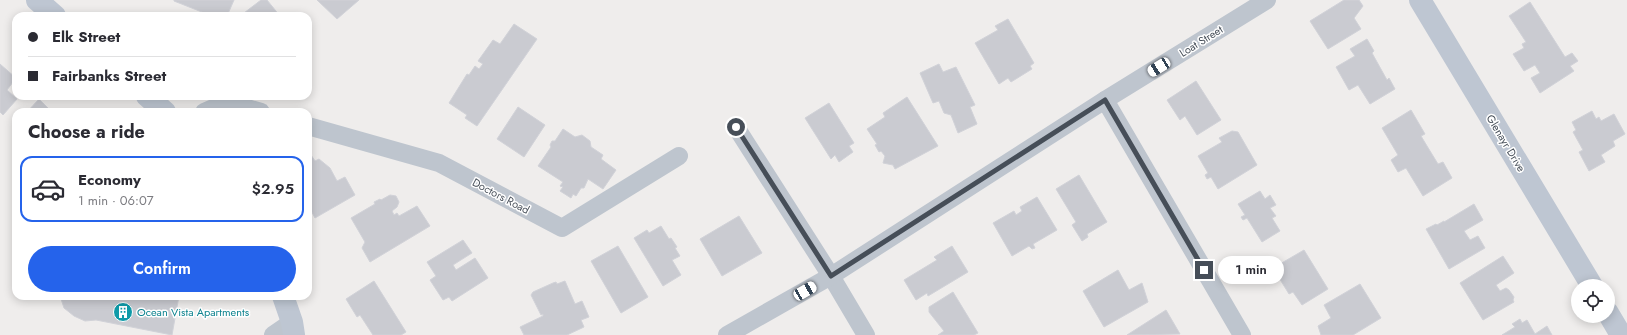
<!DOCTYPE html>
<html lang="en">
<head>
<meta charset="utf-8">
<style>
  :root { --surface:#fff; --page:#f2f2f3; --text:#2b2b33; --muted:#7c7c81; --line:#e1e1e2; --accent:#2563eb }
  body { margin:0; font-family:Jost,sans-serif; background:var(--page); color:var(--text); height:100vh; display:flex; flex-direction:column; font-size:15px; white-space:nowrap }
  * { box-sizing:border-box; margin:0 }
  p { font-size:13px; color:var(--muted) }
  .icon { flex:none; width:22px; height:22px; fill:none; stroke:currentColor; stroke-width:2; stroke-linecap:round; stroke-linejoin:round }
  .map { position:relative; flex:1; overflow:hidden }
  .details { position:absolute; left:12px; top:108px; width:300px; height:192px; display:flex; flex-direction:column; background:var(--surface); border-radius:12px; box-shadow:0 2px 10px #0003 }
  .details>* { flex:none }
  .banner { position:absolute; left:12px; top:12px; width:300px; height:88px; border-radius:12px; box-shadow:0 2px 10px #0003; display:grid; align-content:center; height:88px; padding:0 16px; background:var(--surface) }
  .fabs { position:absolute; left:1571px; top:279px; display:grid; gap:8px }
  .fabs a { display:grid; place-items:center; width:44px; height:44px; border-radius:50%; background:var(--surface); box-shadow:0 2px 10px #0003; font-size:20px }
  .end { position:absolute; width:18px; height:18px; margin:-9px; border:5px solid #464e58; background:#fff; box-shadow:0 0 0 2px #fff }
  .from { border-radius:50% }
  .bubble { position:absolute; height:28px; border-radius:14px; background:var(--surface); box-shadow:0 2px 10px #0003; font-size:13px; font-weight:600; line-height:28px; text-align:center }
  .car { position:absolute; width:12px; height:24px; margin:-12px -6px; border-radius:5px; box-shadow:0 0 3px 1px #0007; background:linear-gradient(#fff 24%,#345 0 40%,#fff 0 76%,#345 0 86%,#fff 0) }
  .banner b { display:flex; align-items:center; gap:14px; height:38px; font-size:15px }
  .banner b+b { border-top:1px solid var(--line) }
  .banner i { width:10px; height:10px; background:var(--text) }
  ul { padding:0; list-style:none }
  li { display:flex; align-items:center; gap:12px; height:66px; margin:0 8px 6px; padding:0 8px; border:2px solid transparent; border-radius:12px }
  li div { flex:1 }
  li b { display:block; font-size:15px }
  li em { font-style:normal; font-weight:600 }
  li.active { border-color:var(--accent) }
  li>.icon { width:36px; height:36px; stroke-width:1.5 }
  h2 { padding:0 16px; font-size:18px; line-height:48px }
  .button { display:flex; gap:8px; margin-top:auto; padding:8px 16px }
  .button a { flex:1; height:46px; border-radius:24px; background:var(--accent); color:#fff; font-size:16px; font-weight:600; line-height:46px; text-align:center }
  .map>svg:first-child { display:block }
  .building { fill:#cacbd1; stroke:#d1d2d8 }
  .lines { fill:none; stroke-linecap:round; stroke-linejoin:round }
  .street { stroke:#bec5ce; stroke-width:18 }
  .secondary { stroke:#bec6d2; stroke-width:22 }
  .route { stroke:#464e58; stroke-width:5 }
  .labels { text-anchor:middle; stroke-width:3; stroke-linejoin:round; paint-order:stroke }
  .street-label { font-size:11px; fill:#464e58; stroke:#fff }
  .culture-label { font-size:11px; fill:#0d838f; stroke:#fff; text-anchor:start }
</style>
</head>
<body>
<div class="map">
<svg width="1627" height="335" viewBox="0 0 1627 335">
  <rect width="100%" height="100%" fill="#efedec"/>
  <g class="building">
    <polygon points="174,0 234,0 227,16 212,16 174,1"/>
    <polygon points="261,0 267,0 280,16 240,16"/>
    <polygon points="317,0 359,0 337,19"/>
    <polygon points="1344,0 1359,0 1363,6 1354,18 1361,29 1328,49 1310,21"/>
    <polygon points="1530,2 1565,57 1572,53 1578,61 1570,66 1574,71 1540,93 1531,78 1540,73 1535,65 1524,71 1513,54 1524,48 1522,44 1526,42 1509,16"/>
    <polygon points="1008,19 1034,63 1030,66 1032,69 1011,82 1008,78 999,84 975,43 998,30 995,26"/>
    <polygon points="514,24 537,39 477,126 465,118 467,115 449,103 467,74 469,75 475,66 479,69 483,64 478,61 493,40 500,44"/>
    <polygon points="1367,39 1374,51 1372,53 1387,80 1389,78 1395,89 1370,104 1358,85 1349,90 1336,67 1355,56 1350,49"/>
    <polygon points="0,64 16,78 7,90 17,99 3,115 0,112"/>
    <polygon points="939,64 943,72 956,67 975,105 970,107 977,124 958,133 951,115 944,113 939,101 933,103 920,73"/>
    <polygon points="1196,81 1221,120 1197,135 1185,116 1180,120 1167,100"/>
    <polygon points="907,97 938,146 895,169 893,165 883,163 885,156 881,151 879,152 875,145 877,144 867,129 885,117 883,113"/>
    <polygon points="39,99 52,112 27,112"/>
    <polygon points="829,103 854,143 849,146 853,152 839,162 835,155 831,159 805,118"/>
    <polygon points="518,107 545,125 524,157 497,139"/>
    <polygon points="1411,110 1425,134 1421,136 1427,146 1438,164 1443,162 1452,178 1423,196 1406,168 1398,172 1391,160 1398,155 1382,128"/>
    <polygon points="1592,111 1596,119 1599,117 1601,121 1614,114 1625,134 1613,141 1615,146 1601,155 1605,162 1589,171 1579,152 1583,150 1573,132 1576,130 1572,122"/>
    <polygon points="563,129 575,137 582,135 590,141 591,147 603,155 601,159 616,170 603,189 588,179 584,188 581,188 576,196 573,194 571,198 560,191 563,187 560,186 563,182 538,166 551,147 550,145 552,141 555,141"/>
    <polygon points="1232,131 1238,132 1257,165 1218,189 1211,177 1207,179 1205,175 1208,173 1198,156 1222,142 1219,138"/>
    <polygon points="311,155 315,161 319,159 330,168 337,181 345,177 355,195 315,218 308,205 308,157"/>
    <polygon points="1079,175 1107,222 1087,234 1088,237 1082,241 1072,225 1076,222 1056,189"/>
    <polygon points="1260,191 1265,199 1270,195 1276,205 1270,208 1276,216 1272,218 1280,231 1262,242 1247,218 1243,220 1241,217 1245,215 1238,204"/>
    <polygon points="390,195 396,196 399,202 397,207 392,211 394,215 397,213 399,216 417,206 430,226 370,262 362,248 365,242 351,218 375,204 374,202 380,199 381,200"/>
    <polygon points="1037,197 1057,230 1033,244 1035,248 1032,249 1029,246 1012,256 993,223 1014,211 1016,215 1022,211 1020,207"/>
    <polygon points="1474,204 1483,220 1464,231 1470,240 1478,236 1485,248 1449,269 1426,229 1436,224 1437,225 1444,221 1444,222"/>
    <polygon points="739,216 762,253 722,276 700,239"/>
    <polygon points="661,226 669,239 671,238 677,247 675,248 680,256 672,260 681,275 663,286 634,238 647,230 649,233"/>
    <polygon points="463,240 472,253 453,265 456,270 475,258 488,278 452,301 449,297 443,300 430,280 436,276 427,262"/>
    <polygon points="618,246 648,297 621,313 591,261"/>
    <polygon points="952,246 968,272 928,296 927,293 916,300 904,280 937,260 934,257"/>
    <polygon points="1304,250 1328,289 1302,305 1293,292 1289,294 1273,268"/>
    <polygon points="1503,256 1514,273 1496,285 1500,291 1506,288 1509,290 1514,297 1513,300 1514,302 1483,320 1460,283"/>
    <polygon points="1118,270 1129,290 1142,283 1148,302 1104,327 1083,291"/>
    <polygon points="374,281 406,332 401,335 373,335 360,315 357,317 346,299"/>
    <polygon points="565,281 575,304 582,301 589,317 581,320 584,327 567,335 524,335 520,327 543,316 543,314 541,315 531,295 533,292 553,283 556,282 557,284"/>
    <polygon points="1360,284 1381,318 1353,335 1321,335 1318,326 1331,318 1324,305"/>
    <polygon points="953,292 978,333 974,335 938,335 944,331 929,312 929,307"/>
    <polygon points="60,296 179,296 172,335 96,320 85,321 74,316 64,308"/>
    <polygon points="1166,310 1180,334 1127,335"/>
    <polygon points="1520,319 1522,323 1527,320 1535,334 1547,326 1552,335 1502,335 1515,327 1512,324"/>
  </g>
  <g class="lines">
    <g class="street">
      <polyline points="1105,100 1242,335"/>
      <polyline points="204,112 227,102 261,112"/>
      <polyline points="308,126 439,163 562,228 679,156"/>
      <polyline points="736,127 831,276 866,335"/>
      <polyline points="273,335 292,322"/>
      <polyline points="727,335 831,276 1105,100 1267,0"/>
    </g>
    <g class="secondary">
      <polyline points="37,0 55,16"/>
      <polyline points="1420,0 1592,286"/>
      <polyline points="147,96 165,112"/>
      <polyline points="283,296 292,322 294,335"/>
      <polyline points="1608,313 1621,335"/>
    </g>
  </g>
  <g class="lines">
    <polyline class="route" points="736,127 831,276 1105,100 1204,270"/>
  </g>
  <defs>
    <symbol id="building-disc" viewBox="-11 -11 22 22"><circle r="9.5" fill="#0f9aa8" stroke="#fff"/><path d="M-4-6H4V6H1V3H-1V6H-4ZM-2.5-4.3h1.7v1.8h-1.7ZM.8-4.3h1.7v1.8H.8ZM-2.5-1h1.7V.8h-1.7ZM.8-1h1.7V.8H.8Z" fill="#fff"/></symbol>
  </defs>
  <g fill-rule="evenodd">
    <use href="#building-disc" x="112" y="301" width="22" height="22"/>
  </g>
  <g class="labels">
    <g class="street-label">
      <text transform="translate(1201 41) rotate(-32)" y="4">Loat Street</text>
      <text transform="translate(1506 143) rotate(59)" y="4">Glenayr Drive</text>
      <text transform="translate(501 196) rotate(28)" y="4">Doctors Road</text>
    </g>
    <g class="culture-label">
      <text x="137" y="316">Ocean Vista Apartments</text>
    </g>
  </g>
</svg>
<div class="fabs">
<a><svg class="icon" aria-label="locate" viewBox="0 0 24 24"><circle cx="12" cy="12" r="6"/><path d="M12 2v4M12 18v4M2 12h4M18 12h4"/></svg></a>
</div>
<i class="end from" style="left:736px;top:127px"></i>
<i class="end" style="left:1204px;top:270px"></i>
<div class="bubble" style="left:1218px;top:256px;width:66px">1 min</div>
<i class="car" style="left:1159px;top:67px;rotate:238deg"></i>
<i class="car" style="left:805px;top:291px;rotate:60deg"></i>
<div class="banner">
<b><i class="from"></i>Elk Street</b>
<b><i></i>Fairbanks Street</b>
</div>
<section class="details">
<h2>Choose a ride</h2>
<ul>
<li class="active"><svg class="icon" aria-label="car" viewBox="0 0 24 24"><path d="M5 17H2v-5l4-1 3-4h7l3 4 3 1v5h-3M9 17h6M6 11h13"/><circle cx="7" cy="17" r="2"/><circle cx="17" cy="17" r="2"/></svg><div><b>Economy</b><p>1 min · 06:07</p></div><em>$2.95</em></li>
</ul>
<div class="button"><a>Confirm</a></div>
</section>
</div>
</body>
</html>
